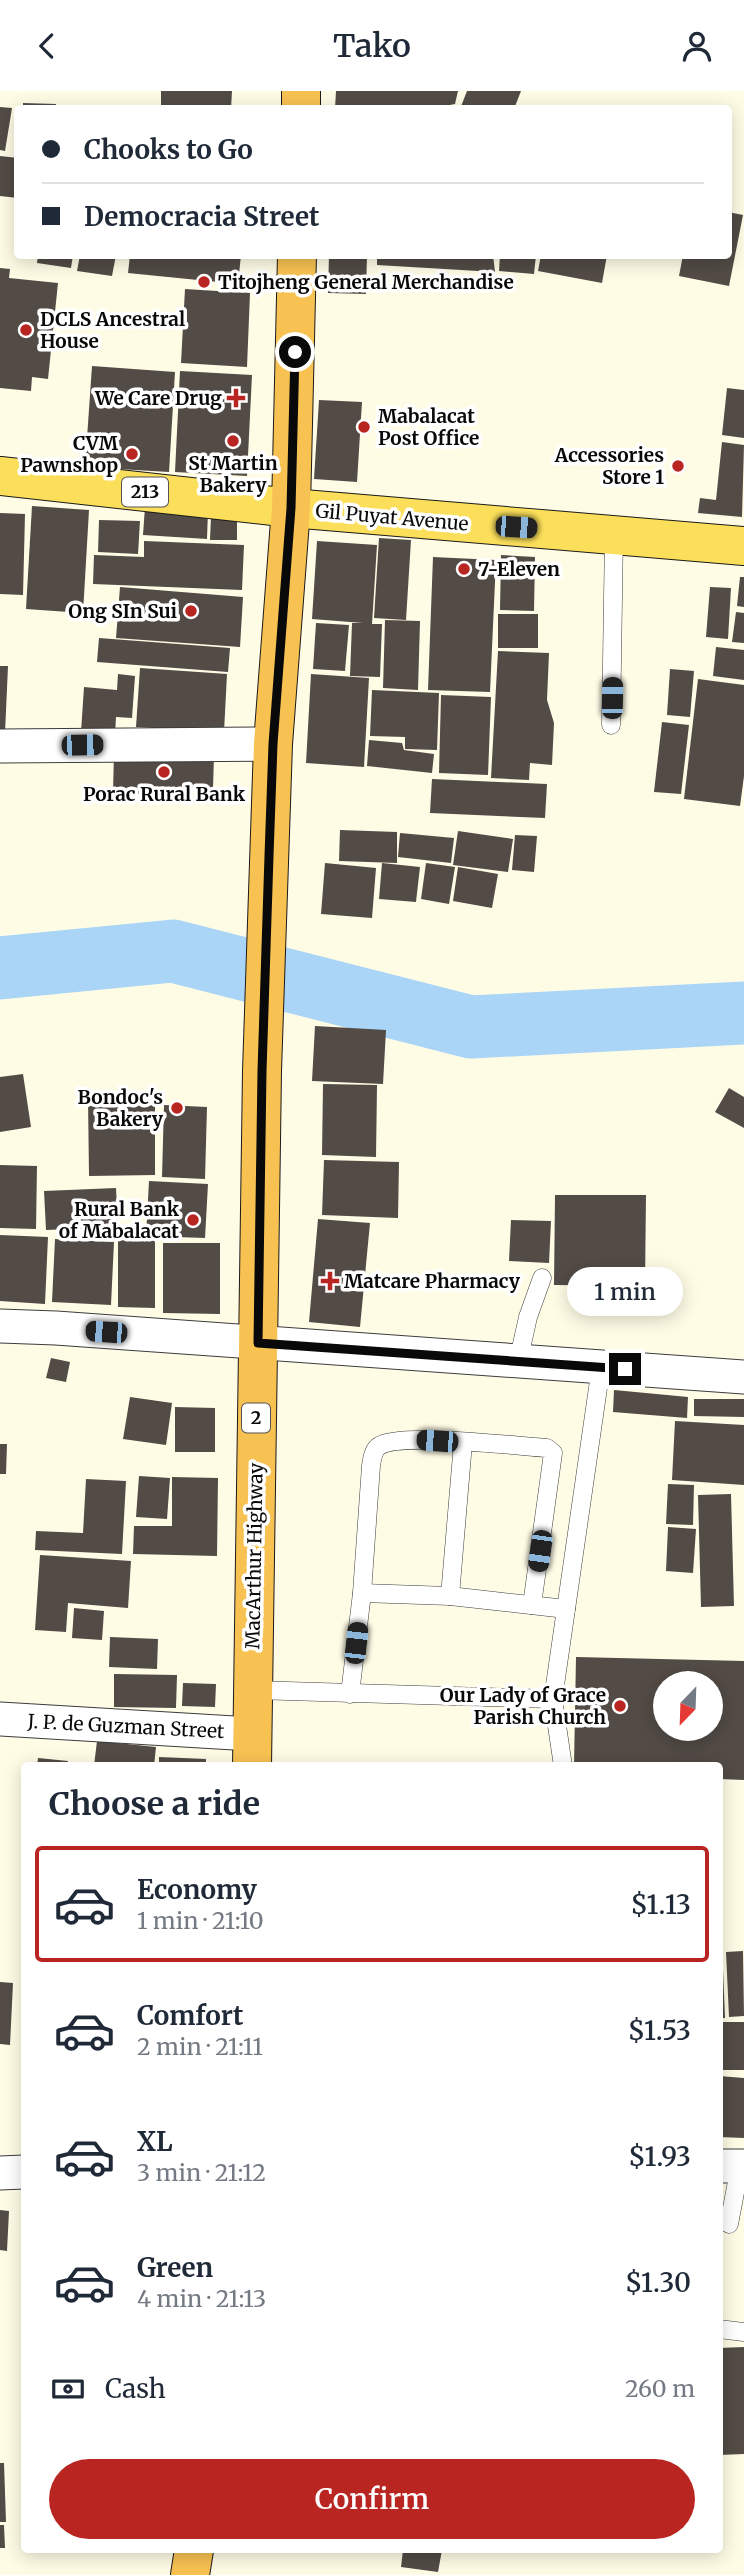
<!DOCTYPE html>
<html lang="en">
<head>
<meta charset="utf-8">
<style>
  :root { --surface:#fff; --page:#f6f6f7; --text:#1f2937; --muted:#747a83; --line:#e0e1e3; --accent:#b92521 }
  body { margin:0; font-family:Merriweather,serif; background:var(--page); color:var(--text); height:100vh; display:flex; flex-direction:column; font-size:26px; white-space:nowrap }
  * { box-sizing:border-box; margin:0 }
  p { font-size:23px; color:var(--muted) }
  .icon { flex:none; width:38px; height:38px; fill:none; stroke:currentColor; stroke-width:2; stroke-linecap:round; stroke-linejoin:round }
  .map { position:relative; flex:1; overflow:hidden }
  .side { position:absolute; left:21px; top:1671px; width:702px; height:791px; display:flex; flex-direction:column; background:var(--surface); border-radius:7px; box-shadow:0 4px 18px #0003 }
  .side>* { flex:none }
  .banner { position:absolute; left:14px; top:14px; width:718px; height:154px; border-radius:7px; box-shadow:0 4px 18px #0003; display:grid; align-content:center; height:154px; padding:0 28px; background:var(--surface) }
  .needle { width:46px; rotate:203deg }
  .tools { position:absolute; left:653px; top:1580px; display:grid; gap:14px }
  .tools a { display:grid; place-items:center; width:70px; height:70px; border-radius:50%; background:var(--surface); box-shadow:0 4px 18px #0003; font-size:35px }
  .end { position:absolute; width:32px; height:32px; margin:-16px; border:9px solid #090909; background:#fff; box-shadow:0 0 0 4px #fff }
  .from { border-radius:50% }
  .bubble { position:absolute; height:49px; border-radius:24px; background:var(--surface); box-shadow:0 4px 18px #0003; font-size:23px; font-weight:600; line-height:49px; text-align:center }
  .car { position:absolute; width:21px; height:42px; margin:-21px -10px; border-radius:9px; box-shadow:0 0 5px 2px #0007; background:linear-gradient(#222 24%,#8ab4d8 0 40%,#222 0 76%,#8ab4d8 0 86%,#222 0) }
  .banner b { display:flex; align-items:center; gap:24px; height:66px; font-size:26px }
  .banner b+b { border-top:2px solid var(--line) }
  .banner i { width:18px; height:18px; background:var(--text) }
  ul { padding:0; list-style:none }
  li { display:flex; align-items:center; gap:21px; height:116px; margin:0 14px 10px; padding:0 14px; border:4px solid transparent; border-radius:7px }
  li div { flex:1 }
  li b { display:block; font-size:26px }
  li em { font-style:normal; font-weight:600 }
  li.current { border-color:var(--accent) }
  li>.icon { width:63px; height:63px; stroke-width:1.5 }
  h2 { padding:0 28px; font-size:32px; line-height:84px }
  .pay { display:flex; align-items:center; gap:18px; height:77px; padding:0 28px; font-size:26px }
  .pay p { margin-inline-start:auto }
  .action { display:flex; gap:14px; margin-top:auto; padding:14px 28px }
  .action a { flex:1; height:80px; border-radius:42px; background:var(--accent); color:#fff; font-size:28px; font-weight:600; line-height:80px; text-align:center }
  header { display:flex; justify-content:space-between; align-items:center; height:91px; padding:0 28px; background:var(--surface); font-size:32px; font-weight:600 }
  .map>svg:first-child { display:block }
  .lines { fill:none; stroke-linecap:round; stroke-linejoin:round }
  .river { stroke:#aad5f6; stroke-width:63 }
  .building { fill:#524b46; fill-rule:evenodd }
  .service-casing { stroke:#3c3c3c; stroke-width:19 }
  .minor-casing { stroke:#3c3c3c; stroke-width:35 }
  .primary-casing { stroke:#1a1a1a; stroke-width:40 }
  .trunk-casing { stroke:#1a1a1a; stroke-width:40 }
  .service { stroke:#fff; stroke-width:18 }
  .minor { stroke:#fff; stroke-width:33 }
  .primary { stroke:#fbdf5a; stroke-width:38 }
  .trunk { stroke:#f8c253; stroke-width:38 }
  .route { stroke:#090909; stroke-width:9 }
  .poi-dot { fill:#b92521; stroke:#fff; stroke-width:2.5 }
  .labels { text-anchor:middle; stroke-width:7; stroke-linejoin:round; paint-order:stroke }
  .shield { fill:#fff; stroke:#535353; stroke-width:2 }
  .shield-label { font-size:18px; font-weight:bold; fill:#090909 }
  .poi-label { font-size:19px; font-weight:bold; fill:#090909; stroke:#fff; text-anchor:end }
  .street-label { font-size:19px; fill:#090909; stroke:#fff }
</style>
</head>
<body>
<header><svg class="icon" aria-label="back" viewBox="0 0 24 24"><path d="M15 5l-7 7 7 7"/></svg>Tako<svg class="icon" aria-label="person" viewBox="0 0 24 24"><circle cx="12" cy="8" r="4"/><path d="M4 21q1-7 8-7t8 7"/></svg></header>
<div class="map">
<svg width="744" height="2484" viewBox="0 0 744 2484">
  <rect width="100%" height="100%" fill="#fffce6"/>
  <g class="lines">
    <polyline class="river" points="0,877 173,860 471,936 744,922"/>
  </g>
  <g class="building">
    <polygon points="161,0 232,0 231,18 161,17"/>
    <polygon points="336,0 458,0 455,13 428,18 335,18"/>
    <polygon points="467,0 521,0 514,18 460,18"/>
    <polygon points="23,12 56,13 56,18 23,18"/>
    <polygon points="0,16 12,17 5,60 0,59"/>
    <polygon points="0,65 18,67 18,107 0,105"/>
    <polygon points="728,121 743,124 729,195 679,185 683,164 728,164"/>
    <polygon points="38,164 73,164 71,177 37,172"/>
    <polygon points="80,164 116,164 112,185 77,180"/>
    <polygon points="130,164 241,164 238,193 128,182"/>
    <polygon points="329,164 367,164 366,203 328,202"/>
    <polygon points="377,164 493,164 495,181 377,174"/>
    <polygon points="500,164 536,164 534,183 499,180"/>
    <polygon points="541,164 607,164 602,192 538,180"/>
    <polygon points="0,177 10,178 9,187 58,192 48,288 32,286 31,300 0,297"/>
    <polygon points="185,198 250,202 247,276 181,272"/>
    <polygon points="92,275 175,281 169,381 85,376"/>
    <polygon points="180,280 252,284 247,385 175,381"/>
    <polygon points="727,297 744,299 744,347 722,344"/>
    <polygon points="319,309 362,311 357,391 314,388"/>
    <polygon points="722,351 744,354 742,426 698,422 700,407 716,409"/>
    <polygon points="32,415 89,419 83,522 26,518"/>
    <polygon points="145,416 208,420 207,448 143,444"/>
    <polygon points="0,422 25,423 23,504 0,503"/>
    <polygon points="211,426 237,426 237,449 210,449"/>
    <polygon points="99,429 140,430 138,463 98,461"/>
    <polygon points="379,447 411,449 406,529 374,527"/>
    <polygon points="144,450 244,454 242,499 93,493 94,464 144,466"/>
    <polygon points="317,450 377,454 372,533 382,533 380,586 350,585 352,532 363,532 312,528"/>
    <polygon points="501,464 535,466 534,520 500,519"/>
    <polygon points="433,466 496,469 490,601 428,599"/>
    <polygon points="740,486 744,486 744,516 737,515"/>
    <polygon points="120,496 243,506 240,556 116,547"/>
    <polygon points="710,496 731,497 728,548 706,546"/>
    <polygon points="736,521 744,522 744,552 732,551"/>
    <rect x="498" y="523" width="40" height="34"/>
    <polygon points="385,529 420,530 418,599 383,597"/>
    <polygon points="316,532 349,534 345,580 313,578"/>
    <polygon points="99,547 230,557 228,581 97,571"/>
    <polygon points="716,556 744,559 744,589 713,585"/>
    <polygon points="498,560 549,562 547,609 554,632 552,674 530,672 529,689 491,687"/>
    <polygon points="0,575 8,575 5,642 0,641"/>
    <polygon points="140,577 227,583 224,641 136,636"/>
    <polygon points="670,578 694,580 690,626 667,624"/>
    <polygon points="118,583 135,585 132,627 116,626 115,644 81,641 84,596 117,599"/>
    <polygon points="311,583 369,587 364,676 306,672"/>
    <polygon points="698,588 744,594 744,685 740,715 684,708"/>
    <polygon points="372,599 439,602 437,659 405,658 405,646 370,645"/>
    <polygon points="441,604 491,606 488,684 439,682"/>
    <polygon points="662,631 689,634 681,703 654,701"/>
    <polygon points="369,649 402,652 404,659 434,663 432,682 367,675"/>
    <polygon points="114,661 214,664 213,698 192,697 192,705 113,702"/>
    <polygon points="432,688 547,693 545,727 430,722"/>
    <polygon points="340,739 397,741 397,772 339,770"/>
    <polygon points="458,740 513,748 508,781 453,774"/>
    <polygon points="400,742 454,747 451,772 398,766"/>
    <polygon points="515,744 537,745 534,781 512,779"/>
    <polygon points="325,772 376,777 372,827 321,823"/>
    <polygon points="382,772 420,776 416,811 379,808"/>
    <polygon points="426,772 455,776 449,813 421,808"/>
    <polygon points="458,776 498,783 492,817 453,810"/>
    <polygon points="315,935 386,939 383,993 312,990"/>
    <polygon points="23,983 31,1036 0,1041 0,986"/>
    <polygon points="323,993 377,994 376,1066 322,1064"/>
    <polygon points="729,997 744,1006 744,1037 715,1021"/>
    <polygon points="155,1006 155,1084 89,1085 88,1007"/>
    <polygon points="164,1014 207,1016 205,1088 162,1086"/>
    <polygon points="324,1069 399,1071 398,1127 322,1124"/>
    <polygon points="0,1074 37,1075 36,1138 0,1137"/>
    <polygon points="149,1090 208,1093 205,1147 146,1145"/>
    <polygon points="116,1097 118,1136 46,1139 44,1100"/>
    <polygon points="555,1104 646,1104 645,1195 554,1194"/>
    <polygon points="318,1128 370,1132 360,1236 309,1231"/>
    <polygon points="511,1129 551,1130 549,1172 509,1170"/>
    <polygon points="0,1144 48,1146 45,1213 0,1210"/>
    <polygon points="118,1147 155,1148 155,1217 118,1216"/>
    <polygon points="55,1148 114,1151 111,1214 52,1211"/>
    <polygon points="163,1152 220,1152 220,1223 163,1222"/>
    <polygon points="51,1267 70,1271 66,1291 46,1287"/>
    <polygon points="614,1299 688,1306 687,1327 613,1321"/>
    <polygon points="130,1306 172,1312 166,1354 123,1348"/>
    <polygon points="694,1308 744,1308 744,1326 694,1325"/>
    <polygon points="175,1316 215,1317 215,1361 175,1361"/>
    <polygon points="675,1330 744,1334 744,1394 672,1389"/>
    <polygon points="0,1353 7,1353 6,1383 0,1383"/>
    <polygon points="139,1385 170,1387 167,1428 136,1426"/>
    <polygon points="172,1386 218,1387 217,1465 133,1463 134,1435 172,1435"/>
    <polygon points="86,1388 126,1390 122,1463 35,1459 36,1440 83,1442"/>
    <polygon points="668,1393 694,1394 693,1434 666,1433"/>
    <polygon points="731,1403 734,1515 701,1516 698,1404"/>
    <polygon points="668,1436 696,1438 693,1482 666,1480"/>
    <polygon points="40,1464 131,1470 128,1517 68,1512 66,1541 35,1539"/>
    <polygon points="74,1517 104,1520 102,1549 72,1547"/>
    <polygon points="110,1546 158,1548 157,1578 109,1576"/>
    <path d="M576 1566 744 1570V1689L719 1688V1675H574ZM665 1592H710V1638H665Z"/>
    <polygon points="114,1583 177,1584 176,1617 114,1616"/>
    <polygon points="183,1592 216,1593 215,1616 182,1615"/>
    <polygon points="97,1650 156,1656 154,1675 94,1675"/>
    <polygon points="159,1666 206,1668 206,1675 159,1675"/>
    <polygon points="38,1667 68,1670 67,1675 37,1675"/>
    <polygon points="743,1860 744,1925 729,1926 726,1861"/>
    <polygon points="719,1879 723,1879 725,1927 719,1927"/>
    <polygon points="0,1891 13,1892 10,1954 0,1953"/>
    <rect x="719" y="1931" width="25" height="48"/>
    <polygon points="719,1985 744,1987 744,2047 719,2046"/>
    <polygon points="0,2119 9,2120 7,2160 0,2159"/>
    <polygon points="744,2256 744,2363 719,2364 719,2257"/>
    <polygon points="0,2372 4,2372 6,2431 0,2431"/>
    <polygon points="0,2434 4,2434 5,2457 0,2457"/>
    <polygon points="403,2459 442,2459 438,2481 401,2476"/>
  </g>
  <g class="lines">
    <defs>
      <g id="service">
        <polyline points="611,634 614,444"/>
        <polyline points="518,1271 528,1226 542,1187"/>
        <polyline points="362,1502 450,1505 566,1518"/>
        <polyline points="450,1505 463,1352"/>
        <polyline points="251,1599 553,1608"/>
        <path d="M350 1603 362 1502 371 1375C372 1368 373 1359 379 1355 401 1341 516 1355 547 1357L553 1362 532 1514"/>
        <polyline points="563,1675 553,1608 601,1276"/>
        <polyline points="729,2133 740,2075"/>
        <polyline points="719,2238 744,2241"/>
      </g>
      <g id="minor">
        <polyline points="0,655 273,653"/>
        <polyline points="0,1235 56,1237 744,1286"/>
        <polyline points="0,1628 251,1643"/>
        <polyline points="719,2075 744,2075"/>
        <polyline points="0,2082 24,2081"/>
      </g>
      <polyline id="primary" points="0,385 291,417 744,455"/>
      <g id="trunk">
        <polyline points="301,18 301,0"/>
        <polyline points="252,1675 262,980 273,653 291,417 297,164"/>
        <polyline points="190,2484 194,2459"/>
      </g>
    </defs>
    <use href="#service" class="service-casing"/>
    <use href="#minor" class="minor-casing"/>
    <use href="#primary" class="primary-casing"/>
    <use href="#trunk" class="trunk-casing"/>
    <use href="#service" class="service"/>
    <use href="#minor" class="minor"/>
    <use href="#primary" class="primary"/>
    <use href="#trunk" class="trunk"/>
  </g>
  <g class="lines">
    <polyline class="route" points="295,261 291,417 273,653 269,765 262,980 258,1252 625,1278"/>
  </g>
  <g class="poi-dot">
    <circle cx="204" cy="191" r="7"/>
    <circle cx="26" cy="239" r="7"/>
    <path d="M232.5 296.5h7v7h7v7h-7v7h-7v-7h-7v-7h7z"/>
    <circle cx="364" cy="336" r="7"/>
    <circle cx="233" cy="350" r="7"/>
    <circle cx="132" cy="363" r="7"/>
    <circle cx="678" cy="375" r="7"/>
    <circle cx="464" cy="478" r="7"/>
    <circle cx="191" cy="520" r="7"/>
    <circle cx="164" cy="681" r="7"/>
    <circle cx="177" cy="1017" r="7"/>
    <circle cx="193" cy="1129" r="7"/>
    <path d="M326.5 1179.5h7v7h7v7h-7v7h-7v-7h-7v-7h7z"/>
    <circle cx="620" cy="1615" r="7"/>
  </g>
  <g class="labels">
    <g class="shield">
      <rect x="122" y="386.5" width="46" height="29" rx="5"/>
      <rect x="242" y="1312.5" width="28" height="29" rx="5"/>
    </g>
    <g class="shield-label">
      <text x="145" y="407">213</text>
      <text x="256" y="1333">2</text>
    </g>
    <g class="poi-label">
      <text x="218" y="198" text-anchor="start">Titojheng General Merchandise</text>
      <text x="40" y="235" text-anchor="start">DCLS Ancestral<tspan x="40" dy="22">House</tspan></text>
      <text x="222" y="314">We Care Drug</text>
      <text x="378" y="332" text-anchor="start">Mabalacat<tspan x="378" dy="22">Post Office</tspan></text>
      <text x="118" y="359">CVM<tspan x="118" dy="22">Pawnshop</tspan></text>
      <text x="664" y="371">Accessories<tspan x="664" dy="22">Store 1</tspan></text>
      <text x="233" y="379" text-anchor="middle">St Martin<tspan x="233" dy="22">Bakery</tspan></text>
      <text x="478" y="485" text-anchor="start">7-Eleven</text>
      <text x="177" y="527">Ong SIn Sui</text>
      <text x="164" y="710" text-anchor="middle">Porac Rural Bank</text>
      <text x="163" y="1013">Bondoc's<tspan x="163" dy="22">Bakery</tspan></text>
      <text x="179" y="1125">Rural Bank<tspan x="179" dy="22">of Mabalacat</tspan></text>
      <text x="344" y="1197" text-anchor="start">Matcare Pharmacy</text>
      <text x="606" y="1611">Our Lady of Grace<tspan x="606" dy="22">Parish Church</tspan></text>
    </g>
    <g class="street-label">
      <text transform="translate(392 426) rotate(5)" y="7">Gil Puyat Avenue</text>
      <text transform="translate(254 1465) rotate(-89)" y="7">MacArthur Highway</text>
      <text transform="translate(126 1635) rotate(3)" y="7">J. P. de Guzman Street</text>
    </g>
  </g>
</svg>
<div class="tools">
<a><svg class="needle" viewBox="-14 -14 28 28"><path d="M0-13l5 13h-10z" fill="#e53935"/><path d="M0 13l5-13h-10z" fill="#747a83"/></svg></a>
</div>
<i class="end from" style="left:295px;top:261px"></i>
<i class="end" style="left:625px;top:1278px"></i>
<div class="bubble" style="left:567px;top:1176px;width:116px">1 min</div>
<i class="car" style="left:516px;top:436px;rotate:94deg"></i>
<i class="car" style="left:612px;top:607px;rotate:1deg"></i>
<i class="car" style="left:82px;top:654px;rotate:89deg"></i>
<i class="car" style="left:106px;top:1241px;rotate:274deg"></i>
<i class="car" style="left:437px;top:1350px;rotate:274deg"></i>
<i class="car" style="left:540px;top:1460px;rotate:188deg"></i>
<i class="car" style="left:356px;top:1552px;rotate:6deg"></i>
<div class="banner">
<b><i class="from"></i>Chooks to Go</b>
<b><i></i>Democracia Street</b>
</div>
<section class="side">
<h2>Choose a ride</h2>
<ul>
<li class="current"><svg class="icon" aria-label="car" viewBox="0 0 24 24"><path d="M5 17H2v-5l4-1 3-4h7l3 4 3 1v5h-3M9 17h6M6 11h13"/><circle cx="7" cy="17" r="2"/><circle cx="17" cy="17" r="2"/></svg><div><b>Economy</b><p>1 min · 21:10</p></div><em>$1.13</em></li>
<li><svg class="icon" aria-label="car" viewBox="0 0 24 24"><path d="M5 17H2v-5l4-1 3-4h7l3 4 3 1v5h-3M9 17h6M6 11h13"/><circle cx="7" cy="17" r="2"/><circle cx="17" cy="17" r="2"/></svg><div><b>Comfort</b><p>2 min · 21:11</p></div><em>$1.53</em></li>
<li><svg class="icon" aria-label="car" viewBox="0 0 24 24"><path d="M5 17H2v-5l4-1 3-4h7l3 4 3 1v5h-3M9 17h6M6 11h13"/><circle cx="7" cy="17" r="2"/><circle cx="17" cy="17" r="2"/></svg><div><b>XL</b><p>3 min · 21:12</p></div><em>$1.93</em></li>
<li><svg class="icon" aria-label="car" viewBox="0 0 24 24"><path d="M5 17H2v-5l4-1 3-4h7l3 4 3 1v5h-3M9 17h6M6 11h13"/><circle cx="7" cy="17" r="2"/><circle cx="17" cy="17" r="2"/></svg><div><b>Green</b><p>4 min · 21:13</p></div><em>$1.30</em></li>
</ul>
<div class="pay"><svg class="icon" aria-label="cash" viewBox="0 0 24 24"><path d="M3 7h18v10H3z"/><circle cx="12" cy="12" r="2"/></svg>Cash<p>260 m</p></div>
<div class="action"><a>Confirm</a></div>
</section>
</div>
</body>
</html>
